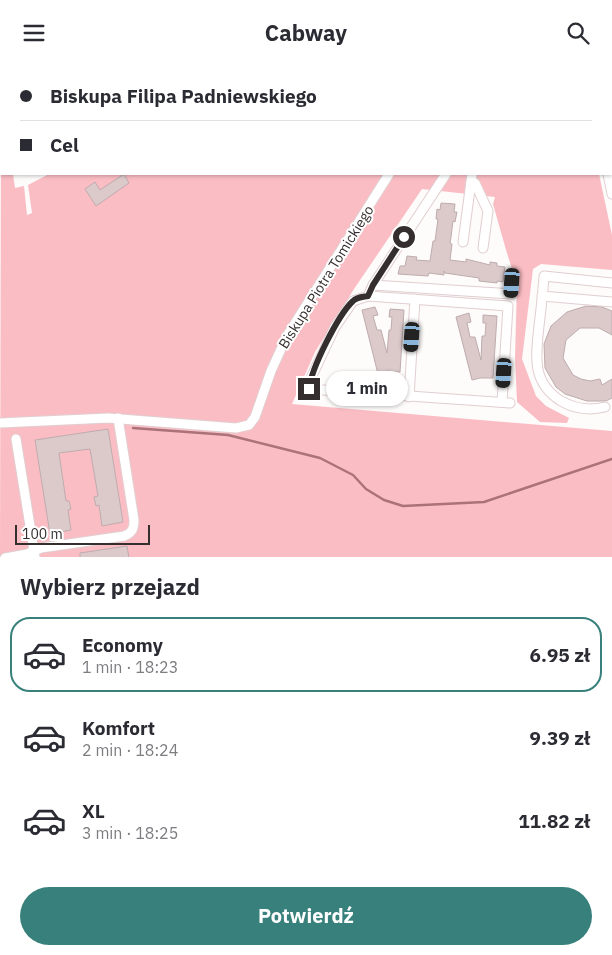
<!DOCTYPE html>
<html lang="pl">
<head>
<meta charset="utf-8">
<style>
  :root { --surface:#fff; --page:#f2f2f3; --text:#2b2b33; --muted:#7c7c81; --line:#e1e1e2; --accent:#37807c }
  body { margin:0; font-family:"IBM Plex Sans",sans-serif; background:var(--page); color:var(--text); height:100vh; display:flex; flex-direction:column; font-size:19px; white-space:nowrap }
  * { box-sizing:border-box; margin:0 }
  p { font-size:16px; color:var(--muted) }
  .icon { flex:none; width:28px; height:28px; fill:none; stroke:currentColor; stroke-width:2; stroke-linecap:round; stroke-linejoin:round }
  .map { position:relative; height:492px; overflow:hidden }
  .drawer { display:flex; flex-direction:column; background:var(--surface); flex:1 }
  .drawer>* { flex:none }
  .guide { position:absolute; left:0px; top:0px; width:612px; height:110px; box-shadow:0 1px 4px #0004; display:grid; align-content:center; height:110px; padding:0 20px; background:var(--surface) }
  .scale { position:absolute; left:15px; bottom:12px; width:135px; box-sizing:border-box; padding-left:5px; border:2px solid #352e2e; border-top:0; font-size:14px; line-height:18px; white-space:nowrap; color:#352e2e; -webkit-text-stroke:4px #fff; paint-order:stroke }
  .end { position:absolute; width:22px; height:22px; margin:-11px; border:6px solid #352e2e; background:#fff; box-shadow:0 0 0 2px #fff }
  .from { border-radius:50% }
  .bubble { position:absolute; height:35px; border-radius:18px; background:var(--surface); box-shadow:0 1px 4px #0004; font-size:16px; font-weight:700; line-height:35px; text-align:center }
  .car { position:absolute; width:15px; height:30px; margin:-15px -8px; border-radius:6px; box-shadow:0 0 4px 1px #0007; background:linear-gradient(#222 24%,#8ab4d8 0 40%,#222 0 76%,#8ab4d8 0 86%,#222 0) }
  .guide b { display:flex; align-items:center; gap:18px; height:48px; font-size:19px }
  .guide b+b { border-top:1px solid var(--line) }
  .guide i { width:12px; height:12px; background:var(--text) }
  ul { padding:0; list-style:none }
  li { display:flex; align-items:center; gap:15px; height:75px; margin:0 10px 8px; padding:0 10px; border:2px solid transparent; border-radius:20px }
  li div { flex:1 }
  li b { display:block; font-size:19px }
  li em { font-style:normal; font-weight:700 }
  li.selected { border-color:var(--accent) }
  li>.icon { width:45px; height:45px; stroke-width:1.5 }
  h2 { padding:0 20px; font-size:22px; line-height:60px }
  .action { display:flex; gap:10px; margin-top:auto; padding:10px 20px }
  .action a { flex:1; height:58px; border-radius:30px; background:var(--accent); color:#fff; font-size:20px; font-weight:700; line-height:58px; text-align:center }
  header { display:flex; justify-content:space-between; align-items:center; height:65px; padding:0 20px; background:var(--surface); font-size:22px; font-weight:700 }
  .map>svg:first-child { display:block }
  .green { fill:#fbbdc4 }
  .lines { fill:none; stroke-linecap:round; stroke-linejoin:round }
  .stream { stroke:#ab7279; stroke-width:2.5 }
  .building { fill:#dccacb; stroke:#beacae }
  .minor-casing { stroke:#e1ced0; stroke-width:11 }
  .minor { stroke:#fff; stroke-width:9 }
  .route { stroke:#352e2e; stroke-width:6 }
  .labels { text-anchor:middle; stroke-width:4; stroke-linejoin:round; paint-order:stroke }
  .street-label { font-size:14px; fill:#352e2e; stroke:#fff }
</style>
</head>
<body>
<header><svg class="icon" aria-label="menu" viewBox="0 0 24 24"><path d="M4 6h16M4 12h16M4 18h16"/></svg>Cabway<svg class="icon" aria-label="search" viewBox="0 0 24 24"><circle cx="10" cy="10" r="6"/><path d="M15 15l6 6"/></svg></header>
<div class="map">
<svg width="612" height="493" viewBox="0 0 612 493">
  <rect width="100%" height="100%" fill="#fefbfb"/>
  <g class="green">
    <polygon points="334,0 594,0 597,1 332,1"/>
    <polygon points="1,56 1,109 13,109 15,123 24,121 27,150 32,148 28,120 49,109 599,109 612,170 612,205 541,199 533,204 522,294 536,331 546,341 569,353 567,358 540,357 517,337 515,293 517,219 506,185 493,139 495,132 422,124 354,224 315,287 292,339 612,366 612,492 0,493"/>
  </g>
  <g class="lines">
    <polyline class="stream" points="133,363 228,370 320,393 353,410 366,424 384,435 403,441 484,437 612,394"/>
  </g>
  <g class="building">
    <polygon points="124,109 129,118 96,141 85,124 95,117 100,125"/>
    <polygon points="441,138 455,139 454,147 457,147 455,157 453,156 451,172 450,178 452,179 450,195 466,197 466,194 490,200 490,197 497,198 497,201 505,202 503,217 497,216 497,218 479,216 479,213 445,208 444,206 444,210 429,208 428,211 398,209 400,201 405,201 407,191 417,192 416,195 430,196 433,176 435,176 438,154 436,154 437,144 440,145"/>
    <polygon points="586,241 602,242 612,246 612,270 599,263 580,263 566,275 563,293 573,310 581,314 590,316 600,314 602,320 612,314 612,333 606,336 587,336 565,329 556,322 545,303 544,279 551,261 567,247"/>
    <polygon points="375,242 378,250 373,251 377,265 381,265 387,288 389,265 391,265 392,252 389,252 390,244 404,245 400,307 387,306 378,309 362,245"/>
    <polygon points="469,248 471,257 467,258 470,272 475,272 481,295 482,271 485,271 486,258 483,258 483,250 497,251 493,313 480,313 472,315 456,252"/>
    <polygon points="108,364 123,457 102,461 99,440 96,441 94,432 98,431 90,384 59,388 66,436 69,436 71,444 68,445 71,465 50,469 35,375"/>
    <polygon points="127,481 129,493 80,493 80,488"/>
  </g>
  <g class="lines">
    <defs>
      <g id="minor">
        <polyline points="606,0 609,1"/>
        <polyline points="462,1 463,0"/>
        <polyline points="511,1 512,0"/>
        <polyline points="611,63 612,60"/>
        <polyline points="446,109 373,220 368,231 353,236 335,262 310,315 309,324 510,338"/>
        <polyline points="608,109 612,129"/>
        <polyline points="471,117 475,118 488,146 483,183"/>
        <polyline points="463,177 472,109"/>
        <polyline points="373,220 512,229 512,218"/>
        <polyline points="368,231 508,241 502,337"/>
        <polyline points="542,231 612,237"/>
        <polyline points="409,332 415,234"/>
        <path d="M605 342C589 346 575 344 561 336 531 317 536 291 539 261 541 244 543 228 544 211L612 218"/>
        <polyline points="0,358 108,353 236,363 249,360 255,352 271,306 287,271 389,109"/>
        <polyline points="16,374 35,492"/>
        <path d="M5 493 27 489 41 483 124 471C132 468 134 464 134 455L118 353"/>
      </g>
    </defs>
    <use href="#minor" class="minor-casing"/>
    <use href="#minor" class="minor"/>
  </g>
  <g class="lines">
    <path class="route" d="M309 324C311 304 338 250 353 236 357 232 363 232 368 231L373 220 404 172"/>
  </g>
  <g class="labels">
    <g class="street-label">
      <text transform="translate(326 212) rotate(-58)" y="5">Biskupa Piotra Tomickiego</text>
    </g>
  </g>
</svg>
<div class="scale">100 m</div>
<i class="end from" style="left:404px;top:172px"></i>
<i class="end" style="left:309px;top:324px"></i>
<div class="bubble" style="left:326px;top:306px;width:82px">1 min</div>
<i class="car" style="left:512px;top:218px;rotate:184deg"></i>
<i class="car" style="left:412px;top:272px;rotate:184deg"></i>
<i class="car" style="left:504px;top:308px;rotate:184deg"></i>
<div class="guide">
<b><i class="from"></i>Biskupa Filipa Padniewskiego</b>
<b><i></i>Cel</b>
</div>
</div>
<section class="drawer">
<h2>Wybierz przejazd</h2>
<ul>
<li class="selected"><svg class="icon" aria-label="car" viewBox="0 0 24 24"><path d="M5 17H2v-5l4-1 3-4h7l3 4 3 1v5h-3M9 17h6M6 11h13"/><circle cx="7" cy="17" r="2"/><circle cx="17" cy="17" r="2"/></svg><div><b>Economy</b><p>1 min · 18:23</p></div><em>6.95 zł</em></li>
<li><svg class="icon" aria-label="car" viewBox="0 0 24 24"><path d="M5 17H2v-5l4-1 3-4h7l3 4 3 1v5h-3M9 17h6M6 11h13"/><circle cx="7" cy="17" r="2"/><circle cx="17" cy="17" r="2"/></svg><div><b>Komfort</b><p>2 min · 18:24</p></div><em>9.39 zł</em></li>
<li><svg class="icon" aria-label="car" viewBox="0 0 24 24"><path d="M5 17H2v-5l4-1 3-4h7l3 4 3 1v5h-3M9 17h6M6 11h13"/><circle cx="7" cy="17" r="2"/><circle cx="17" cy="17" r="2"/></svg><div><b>XL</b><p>3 min · 18:25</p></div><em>11.82 zł</em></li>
</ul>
<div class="action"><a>Potwierdź</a></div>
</section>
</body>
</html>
